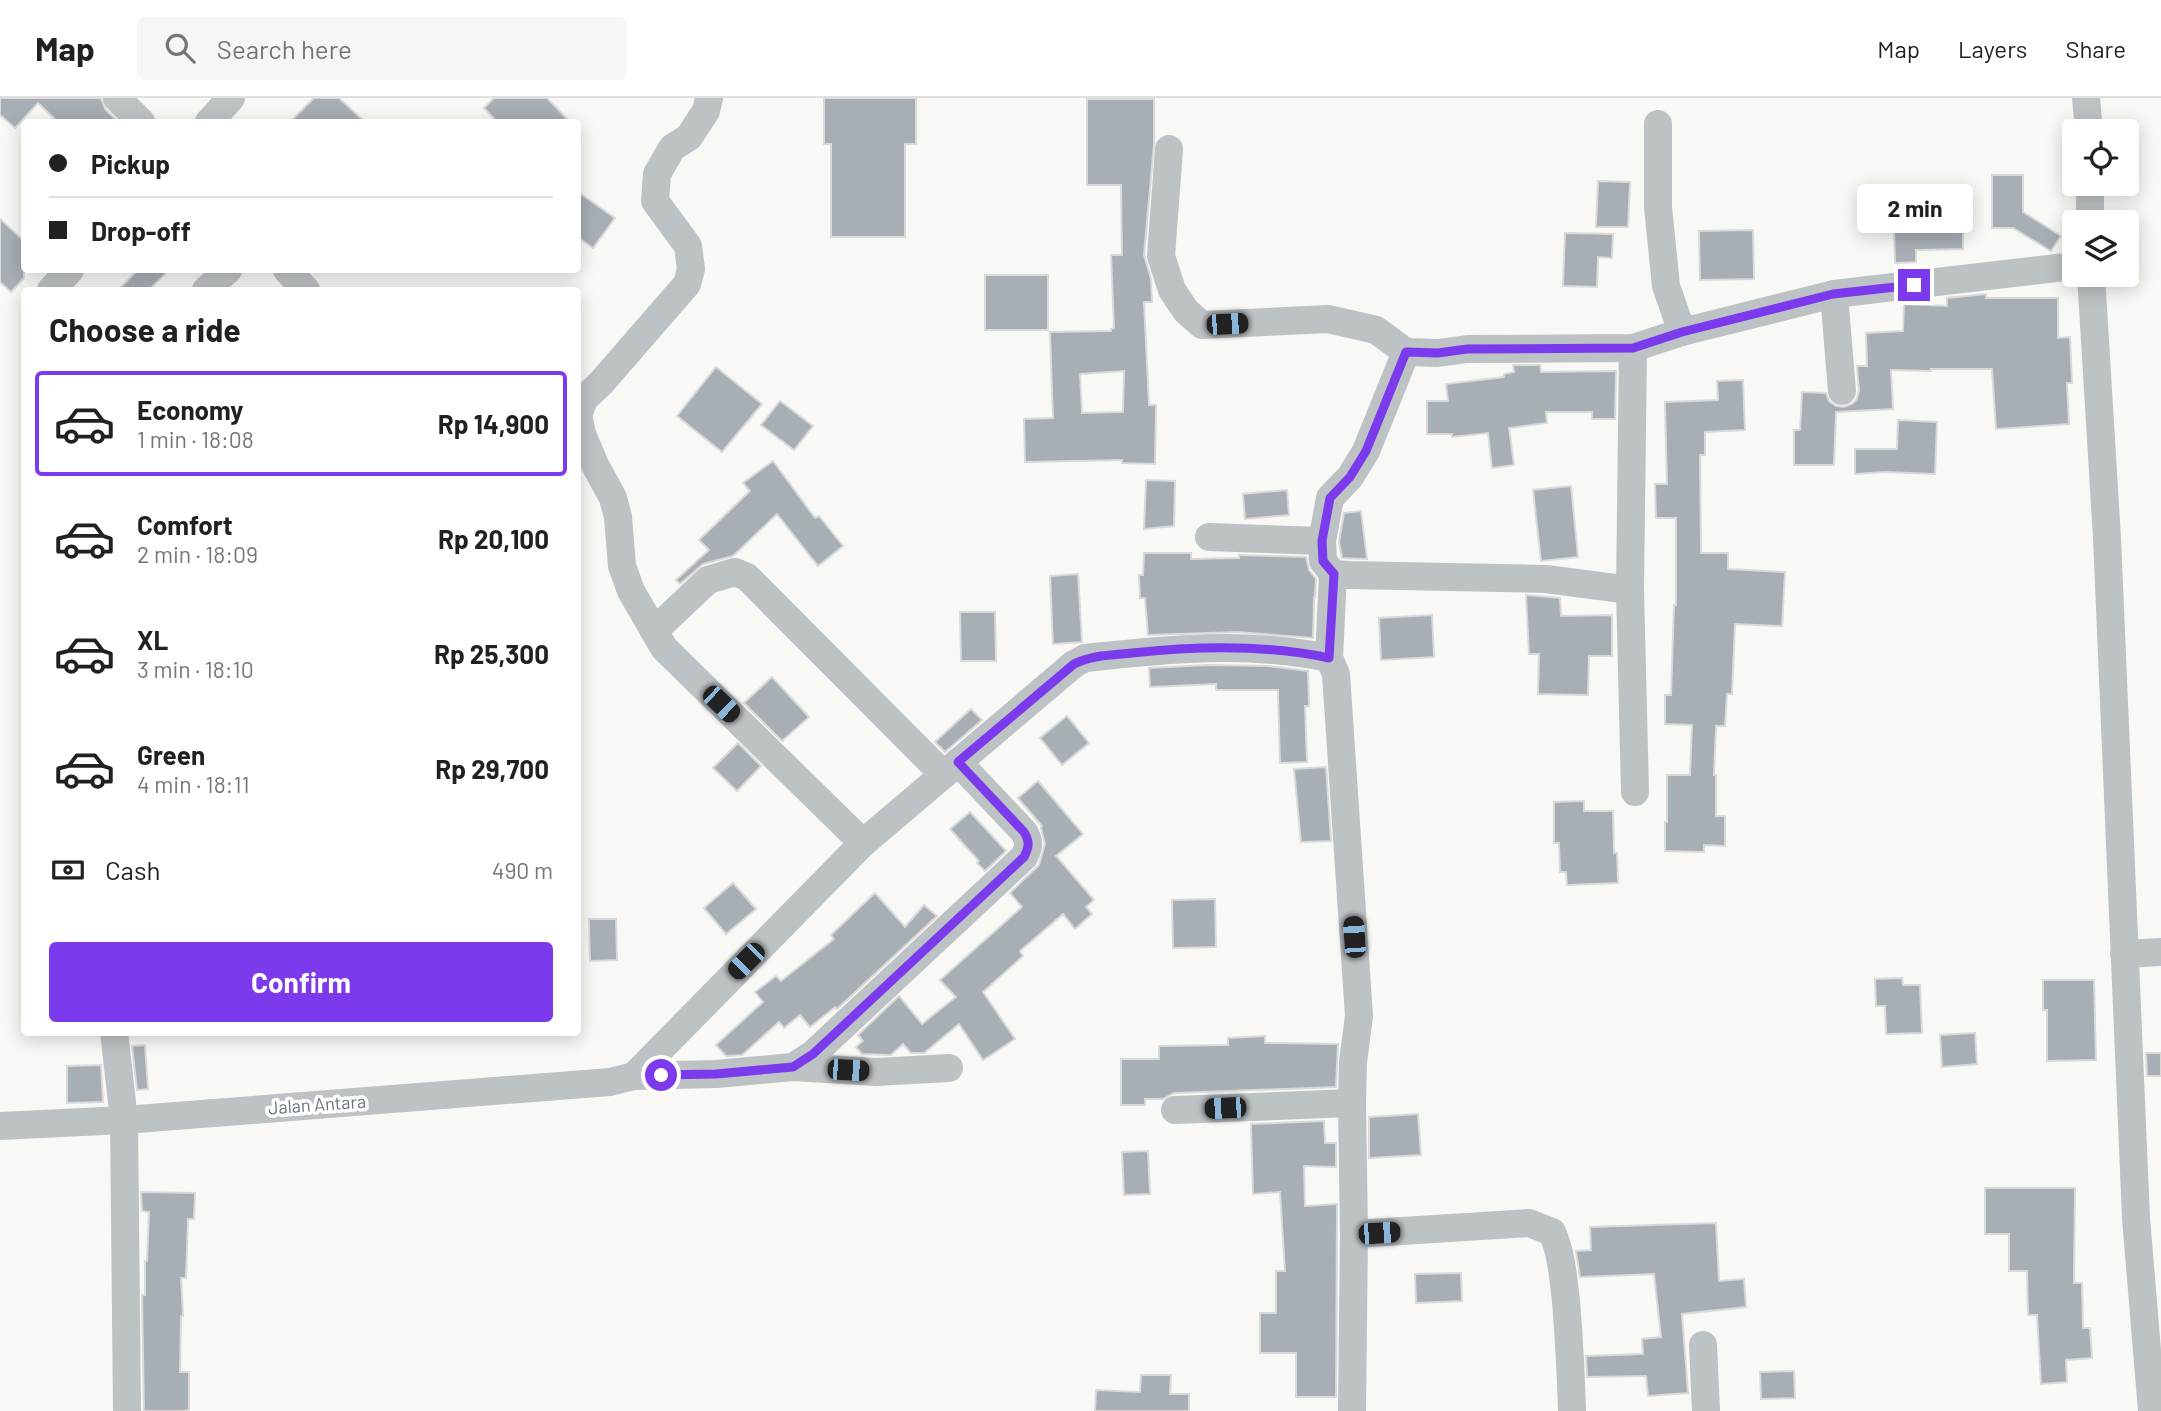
<!DOCTYPE html>
<html lang="en">
<head>
<meta charset="utf-8">
<style>
  :root { --surface:#fff; --page:#f6f6f6; --text:#202124; --muted:#757577; --line:#e0e0e0; --accent:#7c3aed }
  body { margin:0; font-family:Barlow,sans-serif; background:var(--page); color:var(--text); height:100vh; display:flex; flex-direction:column; font-size:26px; white-space:nowrap }
  * { box-sizing:border-box; margin:0 }
  p { font-size:23px; color:var(--muted) }
  .icon { flex:none; width:38px; height:38px; fill:none; stroke:currentColor; stroke-width:2; stroke-linecap:round; stroke-linejoin:round }
  .map { position:relative; flex:1; overflow:hidden }
  .drawer { position:absolute; left:21px; top:189px; width:560px; height:749px; display:flex; flex-direction:column; background:var(--surface); border-radius:7px; box-shadow:0 4px 18px #0003 }
  .drawer>* { flex:none }
  .guide { position:absolute; left:21px; top:21px; width:560px; height:154px; border-radius:7px; box-shadow:0 4px 18px #0003; display:grid; align-content:center; height:154px; padding:0 28px; background:var(--surface) }
  .tools { position:absolute; left:2062px; top:21px; display:grid; gap:14px }
  .tools a { display:grid; place-items:center; width:77px; height:77px; border-radius:7px; background:var(--surface); box-shadow:0 4px 18px #0003; font-size:35px }
  .end { position:absolute; width:32px; height:32px; margin:-16px; border:9px solid #7c3aed; background:#fff; box-shadow:0 0 0 4px #fff }
  .from { border-radius:50% }
  .bubble { position:absolute; height:49px; border-radius:7px; background:var(--surface); box-shadow:0 4px 18px #0003; font-size:23px; font-weight:700; line-height:49px; text-align:center }
  .car { position:absolute; width:21px; height:42px; margin:-21px -10px; border-radius:9px; box-shadow:0 0 5px 2px #0007; background:linear-gradient(#222 24%,#8ab4d8 0 40%,#222 0 76%,#8ab4d8 0 86%,#222 0) }
  .guide b { display:flex; align-items:center; gap:24px; height:66px; font-size:26px }
  .guide b+b { border-top:2px solid var(--line) }
  .guide i { width:18px; height:18px; background:var(--text) }
  ul { padding:0; list-style:none }
  li { display:flex; align-items:center; gap:21px; height:105px; margin:0 14px 10px; padding:0 14px; border:4px solid transparent; border-radius:7px }
  li div { flex:1 }
  li b { display:block; font-size:26px }
  li em { font-style:normal; font-weight:700 }
  li.on { border-color:var(--accent) }
  li>.icon { width:63px; height:63px; stroke-width:1.5 }
  h2 { padding:0 28px; font-size:32px; line-height:84px }
  .pay { display:flex; align-items:center; gap:18px; height:77px; padding:0 28px; font-size:26px }
  .pay p { margin-inline-start:auto }
  .action { display:flex; gap:14px; margin-top:auto; padding:14px 28px }
  .action a { flex:1; height:80px; border-radius:7px; background:var(--accent); color:#fff; font-size:28px; font-weight:700; line-height:80px; text-align:center }
  header { display:flex; align-items:center; gap:42px; box-sizing:border-box; height:98px; padding:0 35px; background:var(--surface); border-bottom:2px solid var(--line) }
  header strong { font-size:33px }
  nav { display:flex; gap:38px; margin-inline-start:auto; font-size:24px }
  .search { width:490px; height:63px; background:var(--page); display:flex; align-items:center; gap:18px; box-sizing:border-box; padding:0 24px; border-radius:7px; color:var(--muted); font-size:26px }
  .map>svg:first-child { display:block }
  .building { fill:#a7aeb4; stroke:#d9d9d8; stroke-width:2; fill-rule:evenodd }
  .lines { fill:none; stroke-linecap:round; stroke-linejoin:round }
  .minor { stroke:#bdc2c5; stroke-width:28 }
  .route { stroke:#7c3aed; stroke-width:9 }
  .labels { text-anchor:middle; stroke-width:7; stroke-linejoin:round; paint-order:stroke }
  .street-label { font-size:18px; fill:#65747e; stroke:#fff }
</style>
</head>
<body>
<header>
<strong>Map</strong>
<div class="search"><svg class="icon" aria-label="search" viewBox="0 0 24 24"><circle cx="10" cy="10" r="6"/><path d="M15 15l6 6"/></svg>Search here</div>
<nav><a>Map</a><a>Layers</a><a>Share</a></nav>
</header>
<div class="map">
<svg width="2161" height="1313" viewBox="0 0 2161 1313">
  <rect width="100%" height="100%" fill="#f8f8f5"/>
  <g class="building">
    <polygon points="0,0 101,0 105,11 116,22 113,24 58,24 38,5 15,30 0,17"/>
    <polygon points="314,0 339,0 365,24 290,24"/>
    <polygon points="494,0 547,0 570,24 497,24 484,10"/>
    <polygon points="824,0 916,0 916,46 905,46 905,139 831,139 831,46 824,46"/>
    <path d="M1087 1H1154V46L1144 157 1151 181 1152 204H1144L1149 307H1156L1155 366 1122 365V362L1025 364 1024 321 1053 320 1050 234 1111 233V231L1114 230 1111 157H1122L1121 87H1087ZM1124 273 1123 314 1082 315 1080 276Z"/>
    <polygon points="1992,77 2023,77 2023,114 2061,138 2051,153 2013,130 1992,130"/>
    <polygon points="1598,83 1630,84 1628,129 1596,129"/>
    <polygon points="578,94 615,120 593,150 578,139"/>
    <polygon points="1963,119 1963,151 1916,152 1916,164 1895,165 1894,131 1940,129 1940,120"/>
    <polygon points="0,121 24,143 24,180 11,194 0,184"/>
    <polygon points="1753,132 1754,181 1700,182 1699,133"/>
    <polygon points="1565,135 1613,136 1612,160 1598,159 1597,189 1563,188"/>
    <polygon points="138,172 169,172 149,192 118,192"/>
    <rect x="985" y="177" width="63" height="55"/>
    <polygon points="1986,196 1986,200 2058,200 2058,240 2070,239 2072,285 2067,285 2069,326 1996,331 1992,271 1931,271 1931,273 1891,272 1893,311 1836,314 1834,367 1794,367 1794,332 1800,332 1802,294 1826,295 1829,303 1836,308 1844,309 1852,306 1857,301 1859,292 1857,268 1867,268 1866,235 1903,233 1904,206 1947,208 1947,200"/>
    <polygon points="1513,267 1540,267 1541,274 1616,273 1615,321 1592,321 1592,314 1546,314 1547,325 1509,330 1514,367 1492,370 1488,335 1452,339 1452,336 1427,336 1427,303 1448,303 1446,286 1504,279 1504,276 1514,274"/>
    <polygon points="716,269 762,306 722,354 677,318"/>
    <polygon points="1743,282 1745,332 1705,334 1705,357 1700,357 1701,455 1728,455 1728,471 1785,474 1782,528 1735,526 1732,596 1727,596 1725,628 1716,628 1714,677 1716,677 1716,718 1725,718 1725,748 1704,747 1704,754 1665,753 1665,724 1667,724 1667,677 1690,677 1692,627 1665,626 1665,597 1671,597 1674,507 1676,507 1676,420 1656,420 1655,386 1667,386 1665,304 1718,302 1717,283"/>
    <polygon points="780,303 813,328 794,352 761,327"/>
    <polygon points="1898,322 1937,324 1935,376 1885,374 1855,376 1855,351 1897,351"/>
    <polygon points="773,363 815,420 819,418 843,448 818,468 777,416 733,458 703,466 680,486 676,482 709,452 699,442 750,393 743,385"/>
    <polygon points="1146,382 1175,383 1174,428 1144,431"/>
    <polygon points="1571,388 1578,459 1541,463 1533,392"/>
    <polygon points="1287,392 1289,417 1245,421 1243,396"/>
    <polygon points="1361,413 1367,461 1342,460 1339,444 1344,415"/>
    <polygon points="1144,455 1191,455 1191,461 1239,460 1239,457 1306,459 1309,472 1316,481 1315,499 1314,499 1313,540 1238,534 1148,537 1145,500 1140,500 1139,477 1143,477"/>
    <polygon points="1078,476 1082,544 1053,546 1050,478"/>
    <polygon points="1526,497 1560,500 1561,518 1612,517 1612,558 1589,558 1588,597 1538,596 1539,556 1529,556"/>
    <polygon points="960,514 995,514 996,563 961,563"/>
    <polygon points="1432,517 1434,559 1381,562 1379,520"/>
    <polygon points="1208,567 1267,568 1308,573 1309,608 1305,608 1307,664 1280,665 1278,592 1216,592 1216,586 1150,589 1149,570"/>
    <polygon points="772,579 809,619 782,643 744,605"/>
    <polygon points="971,611 982,622 945,654 935,644"/>
    <polygon points="1067,618 1089,645 1062,667 1040,640"/>
    <polygon points="738,645 761,668 737,693 713,670"/>
    <polygon points="1326,669 1331,743 1301,744 1294,671"/>
    <polygon points="1038,683 1083,736 1056,758 1094,802 1086,809 1092,816 1075,831 1063,816 1020,853 1023,858 983,894 1015,941 983,962 959,926 924,955 911,955 903,946 891,957 862,956 856,949 863,943 858,937 899,898 922,926 956,899 940,882 1022,809 1010,795 1039,767 1045,746 1041,730 1042,728 1018,700"/>
    <polygon points="1584,703 1584,713 1613,713 1614,755 1617,755 1618,785 1567,787 1566,774 1560,774 1559,745 1554,745 1554,704"/>
    <polygon points="970,714 1006,753 985,773 977,765 979,763 950,731"/>
    <polygon points="733,785 756,811 726,836 704,810"/>
    <polygon points="875,795 905,829 924,807 937,818 837,911 835,909 810,929 800,917 784,930 779,924 742,957 726,958 716,947 763,904 755,894 776,878 781,883 834,841 831,837"/>
    <polygon points="1215,801 1216,849 1173,850 1172,802"/>
    <polygon points="589,821 616,821 617,862 590,863"/>
    <polygon points="1902,880 1903,887 1920,887 1922,935 1886,936 1885,908 1876,908 1875,881"/>
    <polygon points="2043,882 2094,882 2096,962 2047,963 2047,912 2043,912"/>
    <polygon points="1975,935 1977,966 1942,969 1940,937"/>
    <polygon points="1265,938 1265,945 1338,946 1336,989 1174,995 1163,1001 1145,1001 1145,1007 1121,1007 1121,961 1159,961 1159,948 1228,947 1228,940"/>
    <polygon points="145,947 148,991 137,992 132,948"/>
    <polygon points="2146,955 2161,955 2161,978 2147,978"/>
    <polygon points="101,967 103,1004 67,1005 67,968"/>
    <polygon points="1418,1016 1421,1057 1369,1060 1369,1019"/>
    <polygon points="1324,1023 1325,1045 1336,1045 1336,1069 1304,1068 1305,1108 1337,1106 1336,1299 1296,1299 1296,1255 1260,1255 1260,1215 1276,1215 1276,1173 1285,1173 1280,1094 1253,1096 1251,1026"/>
    <polygon points="1148,1053 1150,1096 1124,1097 1122,1054"/>
    <polygon points="1985,1090 2075,1090 2074,1185 2082,1185 2083,1230 2090,1230 2092,1260 2066,1262 2067,1284 2041,1286 2037,1217 2028,1217 2027,1173 2009,1173 2009,1136 1985,1136"/>
    <polygon points="141,1094 195,1095 194,1121 188,1121 186,1180 181,1180 183,1218 181,1218 180,1274 189,1274 189,1312 183,1313 144,1313 142,1197 145,1197 145,1163 147,1163 149,1114 142,1113"/>
    <polygon points="1716,1125 1719,1183 1744,1181 1746,1209 1682,1216 1688,1295 1648,1298 1646,1278 1587,1279 1586,1258 1643,1256 1642,1241 1661,1239 1654,1176 1580,1179 1576,1153 1591,1152 1590,1129"/>
    <polygon points="1461,1175 1462,1203 1416,1205 1415,1176"/>
    <polygon points="1794,1273 1795,1300 1761,1301 1760,1274"/>
    <polygon points="1141,1277 1171,1277 1170,1296 1189,1296 1189,1313 1095,1313 1096,1292 1140,1294"/>
  </g>
  <g class="lines">
    <g class="minor">
      <polyline points="117,0 141,24"/>
      <path d="M709 0 706 13 689 39 672 50 657 76 655 103 688 148 691 171 687 186 601 285 584 301 578 317 582 336 595 367 613 400 618 419 622 468 631 493 664 550 863 745 1074 566 1085 560C1168 551 1247 543 1329 560L1336 576 1359 918 1353 964 1352 1005 1354 1136 1352 1313"/>
      <polyline points="2086,0 2089,33"/>
      <polyline points="209,24 231,0"/>
      <polyline points="1658,26 1658,109 1666,188 1682,234"/>
      <polyline points="1169,51 1161,158 1172,192 1186,213 1202,227 1328,221 1376,232 1406,254 1438,255 1467,251 1633,250 1682,234 1834,196 2074,168"/>
      <polyline points="2090,86 2090,124"/>
      <polyline points="287,172 306,192"/>
      <polyline points="2091,177 2107,440 2136,1120 2152,1313"/>
      <polyline points="51,192 70,172"/>
      <polyline points="206,192 228,172"/>
      <polyline points="1834,196 1842,293"/>
      <polyline points="1406,254 1366,353 1350,379 1330,400 1322,443 1323,463 1333,476 1348,477 1546,481 1630,492 1635,694"/>
      <polyline points="1209,439 1322,443"/>
      <polyline points="1630,492 1633,250"/>
      <polyline points="654,533 708,482 735,474 747,479 943,676"/>
      <polyline points="1329,560 1333,476"/>
      <polyline points="2124,856 2161,854"/>
      <polyline points="114,934 124,1022 127,1313"/>
      <path d="M793 969 813 956 1024 759C1029 749 1030 744 1024 734L958 664"/>
      <polyline points="634,978 863,745"/>
      <polyline points="1175,1012 1352,1005"/>
      <polyline points="0,1028 124,1022 610,984 634,978 716,976 793,969 876,974 949,970"/>
      <path d="M1354 1136 1529 1125 1552 1134C1562 1156 1563 1180 1566 1203 1569 1240 1571 1276 1572 1313"/>
      <polyline points="1703,1247 1706,1313"/>
    </g>
  </g>
  <g class="lines">
    <path class="route" d="M661 977 716 976 793 969 813 956 1024 759C1029 749 1030 744 1024 734L958 664 1074 566C1092 557 1112 557 1132 555 1197 548 1265 546 1329 560L1334 476 1323 463 1322 443 1330 400 1350 379 1366 353 1406 254 1438 255 1467 251 1633 250 1682 234 1833 196 1914 187"/>
  </g>
  <g class="labels">
    <g class="street-label">
      <text transform="translate(317 1007) rotate(-4)" y="6">Jalan Antara</text>
    </g>
  </g>
</svg>
<div class="tools">
<a><svg class="icon" aria-label="locate" viewBox="0 0 24 24"><circle cx="12" cy="12" r="6"/><path d="M12 2v4M12 18v4M2 12h4M18 12h4"/></svg></a>
<a><svg class="icon" aria-label="layers" viewBox="0 0 24 24"><path d="M12 4l9 5-9 5-9-5zM3 14l9 5 9-5"/></svg></a>
</div>
<i class="end from" style="left:661px;top:977px"></i>
<i class="end" style="left:1914px;top:187px"></i>
<div class="bubble" style="left:1857px;top:86px;width:116px">2 min</div>
<i class="car" style="left:1227px;top:226px;rotate:87deg"></i>
<i class="car" style="left:721px;top:606px;rotate:134deg"></i>
<i class="car" style="left:1354px;top:839px;rotate:356deg"></i>
<i class="car" style="left:746px;top:863px;rotate:225deg"></i>
<i class="car" style="left:848px;top:972px;rotate:93deg"></i>
<i class="car" style="left:1225px;top:1010px;rotate:268deg"></i>
<i class="car" style="left:1379px;top:1135px;rotate:86deg"></i>
<div class="guide">
<b><i class="from"></i>Pickup</b>
<b><i></i>Drop-off</b>
</div>
<section class="drawer">
<h2>Choose a ride</h2>
<ul>
<li class="on"><svg class="icon" aria-label="car" viewBox="0 0 24 24"><path d="M5 17H2v-5l4-1 3-4h7l3 4 3 1v5h-3M9 17h6M6 11h13"/><circle cx="7" cy="17" r="2"/><circle cx="17" cy="17" r="2"/></svg><div><b>Economy</b><p>1 min · 18:08</p></div><em>Rp 14,900</em></li>
<li><svg class="icon" aria-label="car" viewBox="0 0 24 24"><path d="M5 17H2v-5l4-1 3-4h7l3 4 3 1v5h-3M9 17h6M6 11h13"/><circle cx="7" cy="17" r="2"/><circle cx="17" cy="17" r="2"/></svg><div><b>Comfort</b><p>2 min · 18:09</p></div><em>Rp 20,100</em></li>
<li><svg class="icon" aria-label="car" viewBox="0 0 24 24"><path d="M5 17H2v-5l4-1 3-4h7l3 4 3 1v5h-3M9 17h6M6 11h13"/><circle cx="7" cy="17" r="2"/><circle cx="17" cy="17" r="2"/></svg><div><b>XL</b><p>3 min · 18:10</p></div><em>Rp 25,300</em></li>
<li><svg class="icon" aria-label="car" viewBox="0 0 24 24"><path d="M5 17H2v-5l4-1 3-4h7l3 4 3 1v5h-3M9 17h6M6 11h13"/><circle cx="7" cy="17" r="2"/><circle cx="17" cy="17" r="2"/></svg><div><b>Green</b><p>4 min · 18:11</p></div><em>Rp 29,700</em></li>
</ul>
<div class="pay"><svg class="icon" aria-label="cash" viewBox="0 0 24 24"><path d="M3 7h18v10H3z"/><circle cx="12" cy="12" r="2"/></svg>Cash<p>490 m</p></div>
<div class="action"><a>Confirm</a></div>
</section>
</div>
</body>
</html>
